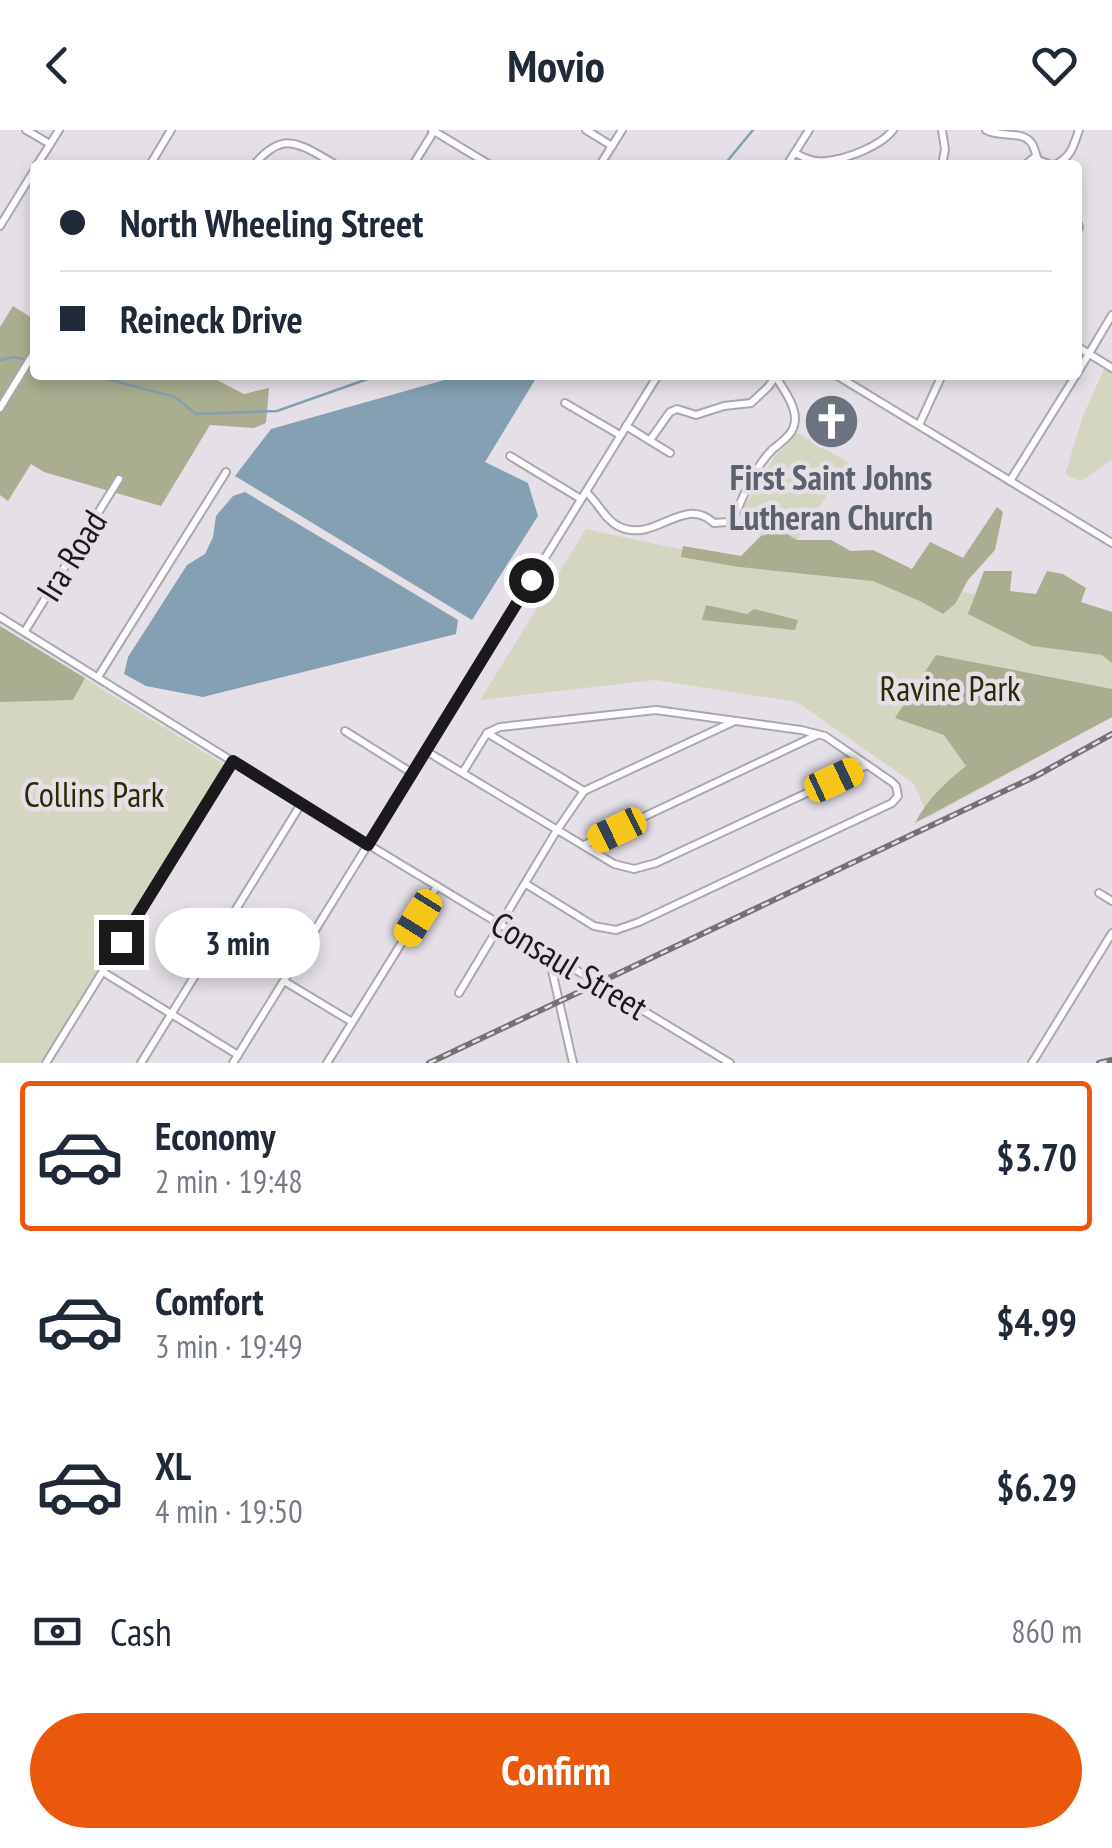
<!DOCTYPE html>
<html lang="en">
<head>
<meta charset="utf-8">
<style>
  :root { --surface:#fff; --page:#f6f6f7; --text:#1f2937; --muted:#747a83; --line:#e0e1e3; --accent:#ea580c }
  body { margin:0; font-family:"PT Sans Narrow",sans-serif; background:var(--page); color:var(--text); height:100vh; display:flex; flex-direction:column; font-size:38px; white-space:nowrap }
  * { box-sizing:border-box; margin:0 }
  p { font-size:32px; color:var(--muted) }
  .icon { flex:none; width:55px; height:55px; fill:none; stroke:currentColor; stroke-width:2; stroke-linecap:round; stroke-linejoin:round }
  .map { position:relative; height:933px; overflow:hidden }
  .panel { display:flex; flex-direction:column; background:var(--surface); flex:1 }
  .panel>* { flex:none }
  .top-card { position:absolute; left:30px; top:30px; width:1052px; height:220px; border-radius:10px; box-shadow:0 5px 15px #0003; display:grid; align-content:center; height:220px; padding:0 30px; background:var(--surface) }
  .end { position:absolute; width:45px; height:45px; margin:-22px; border:12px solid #1b191c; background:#fff; box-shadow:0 0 0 5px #fff }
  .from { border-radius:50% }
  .bubble { position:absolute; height:70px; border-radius:35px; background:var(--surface); box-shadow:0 5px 15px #0003; font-size:32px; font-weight:700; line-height:70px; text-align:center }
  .car { position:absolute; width:30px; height:60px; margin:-30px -15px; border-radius:12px; box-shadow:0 0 8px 2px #0007; background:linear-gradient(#f5c518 24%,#345 0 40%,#f5c518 0 76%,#345 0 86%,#f5c518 0) }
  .top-card b { display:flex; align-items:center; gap:35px; height:95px; font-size:38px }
  .top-card b+b { border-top:2px solid var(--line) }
  .top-card i { width:25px; height:25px; background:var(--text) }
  ul { padding:18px 0 0; list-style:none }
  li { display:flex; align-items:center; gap:30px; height:150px; margin:0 20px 15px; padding:0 10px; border:5px solid transparent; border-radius:10px }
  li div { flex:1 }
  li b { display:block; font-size:38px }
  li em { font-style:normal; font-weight:700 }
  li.current { border-color:var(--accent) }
  li>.icon { width:90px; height:90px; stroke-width:1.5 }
  .pay { display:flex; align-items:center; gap:25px; height:110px; padding:0 30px; font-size:38px }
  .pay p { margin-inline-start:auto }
  .action { display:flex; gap:20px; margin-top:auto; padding:20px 30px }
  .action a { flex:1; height:115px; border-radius:60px; background:var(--accent); color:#fff; font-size:40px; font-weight:700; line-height:115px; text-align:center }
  header { display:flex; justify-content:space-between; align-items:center; height:130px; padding:0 30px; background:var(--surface); font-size:45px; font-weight:700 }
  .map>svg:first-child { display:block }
  .green { fill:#d5d6c1 }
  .forest { fill:#aaad8f }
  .water { fill:#84a0b2 }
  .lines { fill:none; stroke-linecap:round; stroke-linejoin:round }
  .stream { stroke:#84a0b2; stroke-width:2.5 }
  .minor-casing { stroke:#aca7af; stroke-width:10 }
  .minor { stroke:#fff; stroke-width:6 }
  .rail-casing { stroke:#747176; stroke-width:6 }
  .rail { stroke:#e5e0e7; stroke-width:2.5; stroke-dasharray:8; stroke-linecap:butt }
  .route { stroke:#1b191c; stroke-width:12 }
  .labels { text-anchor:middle; stroke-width:9; stroke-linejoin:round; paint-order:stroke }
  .worship-label { font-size:35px; font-weight:bold; fill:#5b616d; stroke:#e5e0e7 }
  .street-label { font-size:35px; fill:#1b191c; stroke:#e5e0e7 }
  .park-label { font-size:35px; fill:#2b2c05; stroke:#e5e0e7 }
</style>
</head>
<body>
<header><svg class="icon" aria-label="back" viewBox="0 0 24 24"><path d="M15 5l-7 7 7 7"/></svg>Movio<svg class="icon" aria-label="heart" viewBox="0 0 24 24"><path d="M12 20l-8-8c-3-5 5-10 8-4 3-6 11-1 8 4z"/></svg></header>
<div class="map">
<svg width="1112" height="933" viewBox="0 0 1112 933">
  <rect width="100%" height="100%" fill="#e5e0e7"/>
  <g class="green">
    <polygon points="1105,237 1112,242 1112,330 1081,351 1065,344 1083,286"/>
    <polygon points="796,302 849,333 797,410 780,400 761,406 741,382 775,326 788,314"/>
    <polygon points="586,399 730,430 901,448 1112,494 1112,587 929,687 913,653 797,572 655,550 480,570"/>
    <polygon points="0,496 225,635 42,933 0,933"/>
  </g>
  <g class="forest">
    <polygon points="13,176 35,190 35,245 207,245 244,264 269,258 266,293 254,298 210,295 161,376 44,342 31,334 8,371 0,365 0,197"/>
    <polygon points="997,377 1003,382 995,420 968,450 955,474 943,484 920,471 873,451 739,437 681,427 683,416 741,426 761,406 780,400 797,410 831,410 851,421 873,420 912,439 930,412 963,428"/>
    <polygon points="984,441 1012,441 1010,461 1036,464 1047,441 1063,444 1086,458 1081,472 1112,482 1112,533 1102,525 1032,516 968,484"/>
    <polygon points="706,475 747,484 754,479 798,490 795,500 702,490"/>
    <polygon points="0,496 85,548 73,570 0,572"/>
    <path d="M936 525 1112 559V587L915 693C928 668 945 653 966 636L944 605 895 588Z"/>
  </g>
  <g class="water">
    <polygon points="462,245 538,245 485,332 528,353 538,386 472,490 235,346 271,299"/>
    <polygon points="245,362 458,490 456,504 203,567 146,556 124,544 128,527 187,435 205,424 213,407 216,386 233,366"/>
  </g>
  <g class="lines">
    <g class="stream">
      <polyline points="724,35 753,0"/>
      <polyline points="0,230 14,227 35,232"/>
      <polyline points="92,245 175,267 196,284 277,281 379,245"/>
    </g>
    <defs>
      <g id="minor">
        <polyline points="26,0 50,14"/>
        <polyline points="432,0 490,35"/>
        <polyline points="586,0 612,16"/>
        <path d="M986 0C1001 8 1024 0 1032 14 1035 19 1036 25 1038 30L1051 35"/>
        <path d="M795 23C804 28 815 33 826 31 847 29 881 16 893 0"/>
        <polyline points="37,35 59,0"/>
        <polyline points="150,35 171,0"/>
        <path d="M254 35C283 0 299 13 336 35"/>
        <polyline points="413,35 434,1"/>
        <polyline points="600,35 622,0"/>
        <polyline points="787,35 809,0"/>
        <polyline points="942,35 945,19 942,0"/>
        <polyline points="1025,35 1036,26"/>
        <path d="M1055 35C1072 26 1073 17 1079 0"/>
        <polyline points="1078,94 1079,98"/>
        <polyline points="0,96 35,39"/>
        <polyline points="1078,217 1112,238"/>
        <polyline points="1078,242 1112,185"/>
        <polyline points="836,245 1112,413"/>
        <polyline points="565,273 620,305"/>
        <polyline points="0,278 35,221"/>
        <polyline points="919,295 942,245"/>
        <polyline points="626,296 670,323"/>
        <polyline points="650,310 670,282 677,279 696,285 724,276 751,273 768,257 776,246"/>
        <polyline points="510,326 581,369"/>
        <polyline points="1010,351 1076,245"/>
        <path d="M586 362C598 372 604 389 618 396 655 415 682 364 714 393L728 392 734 387C744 365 755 336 773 319 783 311 795 303 795 289 795 274 783 259 776 247"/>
        <polyline points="0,487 301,674 730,933"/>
        <polyline points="25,501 119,349"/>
        <polyline points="98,547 226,342"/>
        <polyline points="345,601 412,643"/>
        <polyline points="487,603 584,661"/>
        <polyline points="426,621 614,734 634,739 656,733 867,635"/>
        <polyline points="463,642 487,603 500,597 656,580 801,600 825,606 892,652 896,656 898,666 892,673 639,792 616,800 594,796 526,754"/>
        <polyline points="584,715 817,605"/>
        <polyline points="1099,763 1112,771"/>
        <polyline points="548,823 573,933"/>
        <polyline points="103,842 238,925"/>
        <polyline points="284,851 352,892"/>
        <polyline points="459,863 557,700 584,661 735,591"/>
        <polyline points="46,933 233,631"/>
        <polyline points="141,933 301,674"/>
        <polyline points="233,933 658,245"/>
        <polyline points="327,933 437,756"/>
        <polyline points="1032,933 1112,803"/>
      </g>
    </defs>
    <use href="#minor" class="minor-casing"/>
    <use href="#minor" class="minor"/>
    <defs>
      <g id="rail">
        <polyline points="429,933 1036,646 1112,604"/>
        <polyline points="1099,933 1112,930"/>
      </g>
    </defs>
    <use href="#rail" class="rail-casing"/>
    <use href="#rail" class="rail"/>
  </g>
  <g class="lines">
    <polyline class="route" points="121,812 233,631 368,715 531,450"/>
  </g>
  <defs>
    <symbol id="church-disc" viewBox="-11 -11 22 22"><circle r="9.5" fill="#6b7280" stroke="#e5e0e7"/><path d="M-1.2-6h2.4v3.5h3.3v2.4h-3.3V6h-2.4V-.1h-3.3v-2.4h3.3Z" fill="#fff"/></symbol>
  </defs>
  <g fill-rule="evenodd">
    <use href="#church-disc" x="800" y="260" width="63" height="63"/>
  </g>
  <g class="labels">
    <g class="worship-label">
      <text x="831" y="360">First Saint Johns<tspan x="831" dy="40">Lutheran Church</tspan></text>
    </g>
    <g class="street-label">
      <text transform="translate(72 426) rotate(-58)" y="12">Ira Road</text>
      <text transform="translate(569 836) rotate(31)" y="12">Consaul Street</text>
    </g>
    <g class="park-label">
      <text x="950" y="571">Ravine Park</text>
      <text x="94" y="677">Collins Park</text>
    </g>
  </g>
</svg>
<i class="end from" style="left:531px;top:450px"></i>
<i class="end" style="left:121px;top:812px"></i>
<div class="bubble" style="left:155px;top:778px;width:165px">3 min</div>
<i class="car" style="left:834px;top:650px;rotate:65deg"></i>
<i class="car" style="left:617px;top:700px;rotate:244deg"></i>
<i class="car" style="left:418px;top:788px;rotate:212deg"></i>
<div class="top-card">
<b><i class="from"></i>North Wheeling Street</b>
<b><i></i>Reineck Drive</b>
</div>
</div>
<section class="panel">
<ul>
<li class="current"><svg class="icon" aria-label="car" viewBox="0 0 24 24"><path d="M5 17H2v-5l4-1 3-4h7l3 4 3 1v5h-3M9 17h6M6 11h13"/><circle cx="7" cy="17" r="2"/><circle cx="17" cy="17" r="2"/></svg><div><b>Economy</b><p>2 min · 19:48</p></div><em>$3.70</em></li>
<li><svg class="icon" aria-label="car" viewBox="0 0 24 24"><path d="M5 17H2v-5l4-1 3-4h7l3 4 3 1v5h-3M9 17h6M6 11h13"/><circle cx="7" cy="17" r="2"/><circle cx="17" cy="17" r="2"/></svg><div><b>Comfort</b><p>3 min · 19:49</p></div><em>$4.99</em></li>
<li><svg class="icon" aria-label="car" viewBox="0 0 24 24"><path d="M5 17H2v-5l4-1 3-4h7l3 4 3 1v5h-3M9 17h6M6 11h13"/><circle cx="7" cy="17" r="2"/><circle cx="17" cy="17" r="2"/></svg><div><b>XL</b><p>4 min · 19:50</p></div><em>$6.29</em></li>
</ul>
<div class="pay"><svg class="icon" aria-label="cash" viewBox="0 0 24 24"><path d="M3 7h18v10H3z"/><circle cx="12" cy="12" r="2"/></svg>Cash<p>860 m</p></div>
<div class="action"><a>Confirm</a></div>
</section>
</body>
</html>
